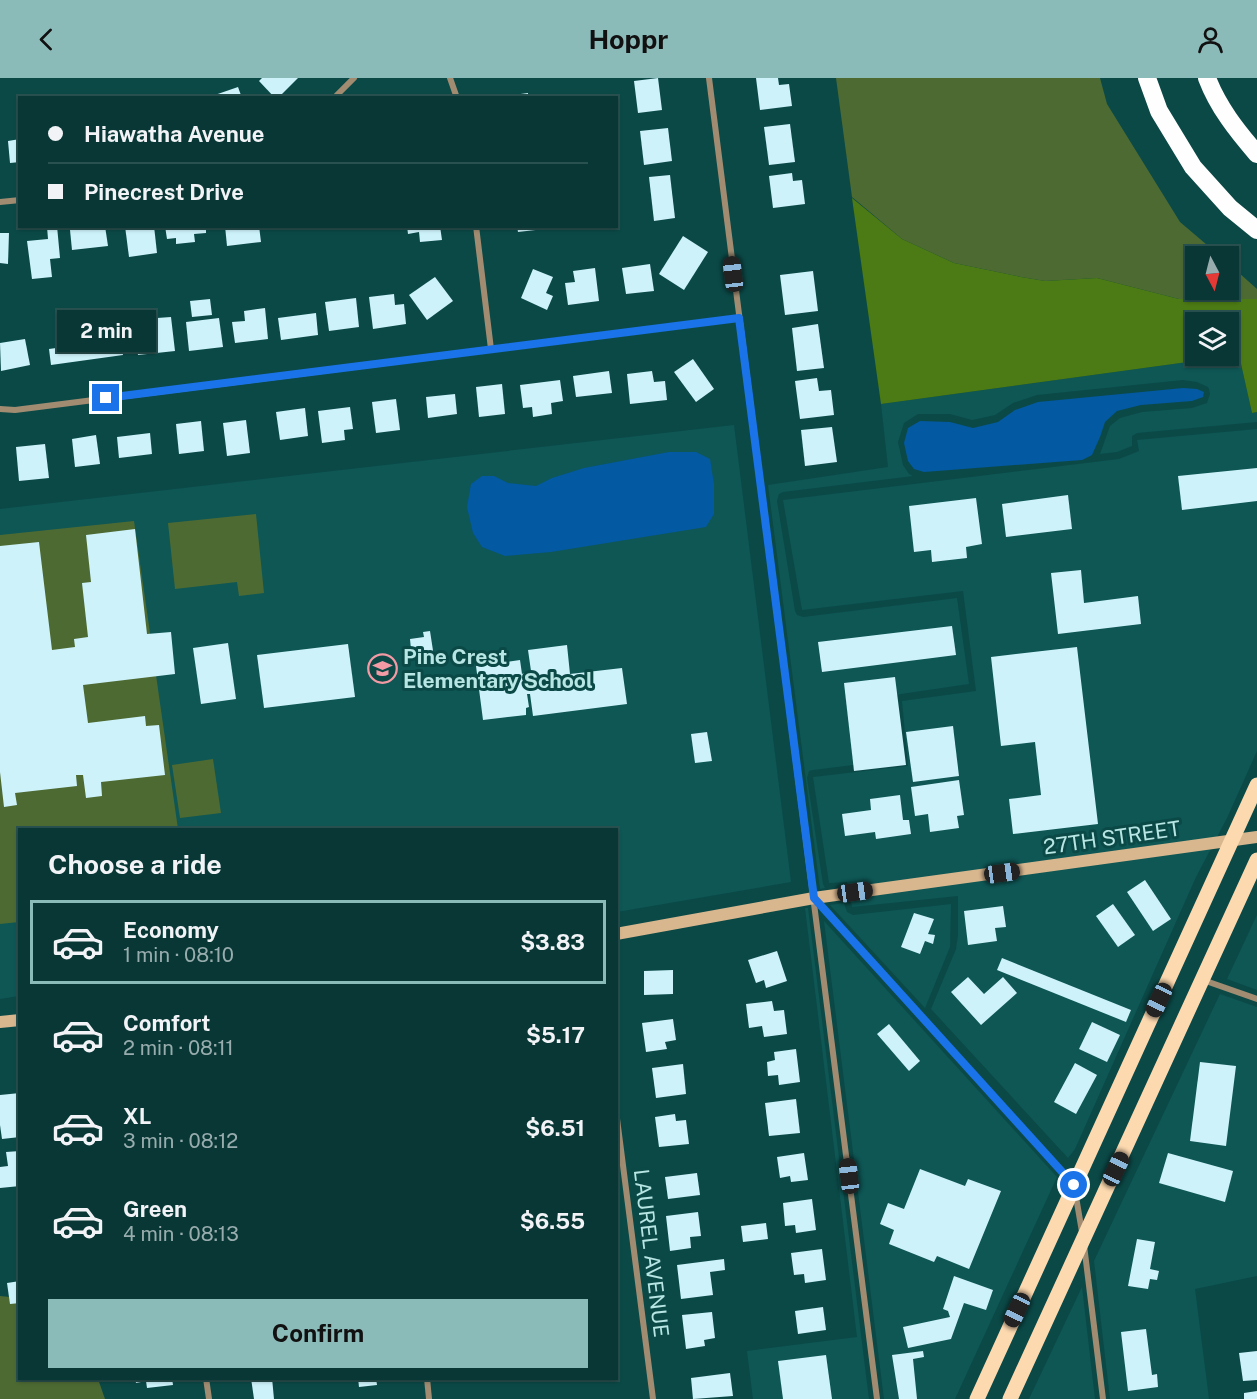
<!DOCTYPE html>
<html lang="en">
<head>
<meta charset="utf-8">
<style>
  :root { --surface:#083735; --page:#164241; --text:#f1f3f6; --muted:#98acad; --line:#295150; --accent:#8bbbb9 }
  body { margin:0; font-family:"Public Sans",sans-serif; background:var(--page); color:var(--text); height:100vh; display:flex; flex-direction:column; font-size:22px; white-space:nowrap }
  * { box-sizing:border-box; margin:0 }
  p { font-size:20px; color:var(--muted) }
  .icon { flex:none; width:33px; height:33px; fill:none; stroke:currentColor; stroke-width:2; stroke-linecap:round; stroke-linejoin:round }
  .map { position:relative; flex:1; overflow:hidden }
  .panel { position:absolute; left:18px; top:750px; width:600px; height:552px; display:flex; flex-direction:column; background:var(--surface); border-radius:0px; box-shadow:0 2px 4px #0004,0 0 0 2px var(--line) }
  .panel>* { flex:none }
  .banner { position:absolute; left:18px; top:18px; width:600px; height:132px; border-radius:0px; box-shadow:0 2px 4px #0004,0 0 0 2px var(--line); display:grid; align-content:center; height:132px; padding:0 30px; background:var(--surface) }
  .needle { width:39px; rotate:173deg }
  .buttons { position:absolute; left:1185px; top:168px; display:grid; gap:12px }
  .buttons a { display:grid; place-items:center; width:54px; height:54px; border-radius:0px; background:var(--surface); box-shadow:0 2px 4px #0004,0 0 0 2px var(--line); font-size:30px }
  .end { position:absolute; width:27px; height:27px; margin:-14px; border:8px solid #1a73e8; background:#fff; box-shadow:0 0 0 3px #fff }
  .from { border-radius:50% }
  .bubble { position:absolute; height:42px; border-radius:0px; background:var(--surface); box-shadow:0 2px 4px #0004,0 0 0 2px var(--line); font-size:20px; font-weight:700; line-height:42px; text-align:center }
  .car { position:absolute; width:18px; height:36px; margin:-18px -9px; border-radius:8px; box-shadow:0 0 4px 2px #0007; background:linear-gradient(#222 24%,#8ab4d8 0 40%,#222 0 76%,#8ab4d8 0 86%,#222 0) }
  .banner b { display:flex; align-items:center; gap:21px; height:57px; font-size:22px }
  .banner b+b { border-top:2px solid var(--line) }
  .banner i { width:15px; height:15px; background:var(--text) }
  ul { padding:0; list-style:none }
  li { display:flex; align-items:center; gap:18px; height:84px; margin:0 12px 9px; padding:0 18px; border:3px solid transparent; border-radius:0px }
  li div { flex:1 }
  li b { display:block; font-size:22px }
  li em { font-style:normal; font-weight:700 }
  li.on { border-color:var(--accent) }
  li>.icon { width:54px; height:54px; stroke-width:1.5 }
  h2 { padding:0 30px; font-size:27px; line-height:72px }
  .action { display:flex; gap:12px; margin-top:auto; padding:12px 30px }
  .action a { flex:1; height:69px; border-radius:0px; background:var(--accent); color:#111; font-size:24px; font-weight:700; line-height:69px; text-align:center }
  header { display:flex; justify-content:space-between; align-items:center; height:78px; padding:0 30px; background:var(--accent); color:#111; font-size:27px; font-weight:700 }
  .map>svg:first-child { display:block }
  .built { fill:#0e5755 }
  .green { fill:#4d6a33 }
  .forest { fill:#4c7a14; fill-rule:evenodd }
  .water { fill:#0359a2 }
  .building { fill:#cdf2fa }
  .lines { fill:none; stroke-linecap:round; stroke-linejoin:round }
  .minor { stroke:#a18c72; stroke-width:6 }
  .secondary { stroke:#d8b68e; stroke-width:12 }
  .primary { stroke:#fcd9af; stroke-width:15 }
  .motorway { stroke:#fefefe; stroke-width:18 }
  .route { stroke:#1a73e8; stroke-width:8 }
  .labels { text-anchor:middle; stroke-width:6; stroke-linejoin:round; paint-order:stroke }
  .poi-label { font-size:21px; font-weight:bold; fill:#b7e6e4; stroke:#0b4947; text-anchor:start }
  .street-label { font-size:21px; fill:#b7e6e4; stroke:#0b4947 }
</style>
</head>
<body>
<header><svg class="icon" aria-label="back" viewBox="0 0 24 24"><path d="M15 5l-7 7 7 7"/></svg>Hoppr<svg class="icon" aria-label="person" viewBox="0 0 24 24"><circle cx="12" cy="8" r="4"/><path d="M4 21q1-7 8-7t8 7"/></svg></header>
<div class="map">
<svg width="1257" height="1321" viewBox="0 0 1257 1321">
  <rect width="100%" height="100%" fill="#0b4947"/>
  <g class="built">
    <polygon points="1239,277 1252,335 1257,334 1257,344 1137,355 1132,358 1132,368 1117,374 1100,376 1110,348 1120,340 1142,334 1192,330 1207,325 1210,316 1209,311 1208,309 1197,304 1183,302 1037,317 1013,325 995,337 972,342 950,336 918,336 904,345 898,364 903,387 909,396 913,398 783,414 779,416 777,423 795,533 797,537 803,539 957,520 969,606 901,616 897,617 896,619 901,681 813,692 809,693 807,700 823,806 825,810 820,811 768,407 888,389 881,326"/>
    <polygon points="734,347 791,804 617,834 616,752 20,752 19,918 0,921 0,431"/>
    <polygon points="1257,351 1257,673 1227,740 1196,799 1075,1071 1068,1080 931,931 956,871 958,857 958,818 852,829 847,804 829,805 813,699 908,688 902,623 976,613 963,513 802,532 783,422 1119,381 1139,373 1137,362"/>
    <polygon points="844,825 847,834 853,837 951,826 950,869 925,930 830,827"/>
    <polygon points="805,830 808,830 869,1321 753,1321 747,1273 857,1259"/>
    <polygon points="1257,837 1257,912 1227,901"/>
    <polygon points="824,843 1057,1099 955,1321 884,1321"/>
    <polygon points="1220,916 1257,929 1257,1198 1195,1211 1209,1321 1110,1321 1094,1183"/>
    <polygon points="1082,1209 1095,1321 1029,1321"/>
  </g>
  <g class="green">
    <polygon points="836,0 1100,0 1107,26 1180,144 1220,178 1196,178 1196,212 1228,212 1229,186 1257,211 1257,221 1179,221 1097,200 1045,203 1021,199 954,185 902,161 852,119"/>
    <polygon points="256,436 264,515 239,518 237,504 175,511 168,445"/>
    <polygon points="134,443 178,751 20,752 19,844 0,846 0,457"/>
    <polygon points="213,681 221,735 180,740 172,687"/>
    <polygon points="19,1217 20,1300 98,1301 105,1321 0,1321 0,1218 10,1219"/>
  </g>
  <path class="forest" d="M852 120 902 161 954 185 1021 199 1045 203 1097 200 1179 221H1257V334L1252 335 1239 277 881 326ZM1196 244H1228V278H1196Z"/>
  <g class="water">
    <polygon points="1183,310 1197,311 1204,314 1203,319 1192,323 1141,327 1117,333 1105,344 1100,359 1092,377 1082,382 924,394 914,391 908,383 904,365 908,350 920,343 950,344 973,350 998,344 1015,332 1038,324"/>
    <polygon points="669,374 696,374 710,381 714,406 714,436 706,449 551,474 505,478 482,469 473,455 467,429 471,406 482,398 494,398 508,405 536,408 552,400 584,390"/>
  </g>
  <g class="building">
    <polygon points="262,0 298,0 278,20 275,20 259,3"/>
    <polygon points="658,0 662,32 638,35 634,3"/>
    <polygon points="756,0 778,0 779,7 789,6 792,28 760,32"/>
    <polygon points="238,9 242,20 209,20 209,19"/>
    <polygon points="528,15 528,20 506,20 506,18"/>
    <polygon points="790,46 795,84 769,87 764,49"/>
    <polygon points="668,50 672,83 644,87 640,53"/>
    <polygon points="20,61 20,84 10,85 8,63"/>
    <polygon points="792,95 793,103 802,102 805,126 773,130 769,98"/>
    <polygon points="670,97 675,140 654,143 649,99"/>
    <polygon points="57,148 60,180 50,181 52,199 32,201 27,163 48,161 47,149"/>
    <polygon points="97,148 105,148 108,168 72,172 70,152"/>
    <polygon points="125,148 154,148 157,175 129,179"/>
    <polygon points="165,148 206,148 206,155 194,156 195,164 176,166 176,160 167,161"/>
    <polygon points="225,148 259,148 261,164 227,168"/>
    <polygon points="407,148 440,148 442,162 420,164 419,154 408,156"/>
    <polygon points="517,148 552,148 553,150 518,154"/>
    <polygon points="0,155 9,155 8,186 0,185"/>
    <polygon points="683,158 708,174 684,212 659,196"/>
    <polygon points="650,186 654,213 626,216 622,190"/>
    <polygon points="595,190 599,223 568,227 565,205 575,204 573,193"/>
    <polygon points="533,191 553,199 546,215 553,218 547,232 521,220"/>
    <polygon points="813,193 818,233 785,237 780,197"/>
    <polygon points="435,199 453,223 427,242 409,217"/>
    <polygon points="394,216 395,227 404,226 406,246 373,251 369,219"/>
    <polygon points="356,220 359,249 329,253 325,224"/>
    <polygon points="210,221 212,237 192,239 190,223"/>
    <polygon points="265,230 268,261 235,265 232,244 245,243 244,233"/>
    <polygon points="316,235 318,257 281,262 278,240"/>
    <polygon points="171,239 175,273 138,277 135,255 158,252 157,240"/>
    <polygon points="219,240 223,269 189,273 186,244"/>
    <polygon points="818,246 824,290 797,293 792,250"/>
    <polygon points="25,261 30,287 1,293 0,265"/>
    <polygon points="121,261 123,277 51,287 49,271"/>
    <polygon points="693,281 714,311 696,324 674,294"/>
    <polygon points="609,293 612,315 576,319 573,298"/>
    <polygon points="652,293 654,304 665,303 667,322 630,326 627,296"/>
    <polygon points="817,300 819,313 831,312 834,337 800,341 795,303"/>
    <polygon points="560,302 563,323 551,325 552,336 533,339 532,329 523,330 520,307"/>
    <polygon points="502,306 505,336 479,339 476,309"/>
    <polygon points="455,316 457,336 428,340 426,319"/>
    <polygon points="396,321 400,352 376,355 372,324"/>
    <polygon points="350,329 353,351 344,352 345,362 322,365 318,333"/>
    <polygon points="305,330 308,358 280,362 276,334"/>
    <polygon points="246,342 250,375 227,378 223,345"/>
    <polygon points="201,343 204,373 179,376 176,346"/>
    <polygon points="832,349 837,384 805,388 801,352"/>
    <polygon points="150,355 152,376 119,380 117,359"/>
    <polygon points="96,357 100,386 75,389 72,361"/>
    <polygon points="45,366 49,400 19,403 16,369"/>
    <polygon points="1257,390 1257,423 1182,432 1178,398"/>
    <polygon points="1068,417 1072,451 1006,459 1002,426"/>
    <polygon points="976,420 982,466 966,469 967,480 932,484 931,472 914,474 909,428"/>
    <polygon points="135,451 147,556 171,554 175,596 83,607 88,645 145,638 146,648 159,647 165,697 101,704 102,718 86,720 83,697 76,697 77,708 15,715 17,727 4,729 0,694 0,468 39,464 52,572 75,569 74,561 88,559 82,505 91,504 86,457"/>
    <polygon points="1081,492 1084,525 1138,518 1141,546 1058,556 1051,495"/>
    <polygon points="952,548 956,577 822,594 818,564"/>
    <polygon points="430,553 434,579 412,582 410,561 424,559 423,554"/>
    <polygon points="228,565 236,621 201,626 193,570"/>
    <polygon points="348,566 355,619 264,630 257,577"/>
    <polygon points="567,567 570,596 622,590 627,626 533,638 530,616 527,616 529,629 526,630 526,637 483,642 476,588 520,582 522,596 524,595 525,601 532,600 528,572"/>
    <polygon points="1077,569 1098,746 1013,756 1009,721 1041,717 1035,664 1001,668 991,579"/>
    <polygon points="895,599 906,687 854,693 844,605"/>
    <polygon points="953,648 959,698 913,704 906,654"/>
    <polygon points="707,654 712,683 695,685 691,656"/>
    <polygon points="959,702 964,737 957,738 959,750 930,754 928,736 915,738 911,709"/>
    <polygon points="900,717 903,742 909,742 911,756 876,761 875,754 845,758 842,736 871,732 870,721"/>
    <polygon points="1145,802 1171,841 1153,853 1127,814"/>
    <polygon points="1113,826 1135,857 1118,869 1096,838"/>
    <polygon points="1003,828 1006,849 995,850 997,863 968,867 964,833"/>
    <polygon points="914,835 934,841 928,856 935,857 933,866 925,863 920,876 901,869"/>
    <polygon points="777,873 787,903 766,910 764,902 756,905 748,882"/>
    <polygon points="1002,880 1131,932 1126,944 997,892"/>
    <polygon points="673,892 673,916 644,917 644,893"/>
    <polygon points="968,899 984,916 1003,899 1017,915 981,947 951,914"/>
    <polygon points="772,923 774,933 784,932 787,956 764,959 762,948 749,950 746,926"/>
    <polygon points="673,941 676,962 665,964 667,971 646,974 642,945"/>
    <polygon points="1092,944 1120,957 1107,984 1079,971"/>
    <polygon points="889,946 920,983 909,993 877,956"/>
    <polygon points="796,971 800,1004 779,1007 778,997 768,998 767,984 775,982 774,974"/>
    <polygon points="1200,984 1236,988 1226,1068 1190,1063"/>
    <polygon points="1075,985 1097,997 1076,1036 1054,1024"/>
    <polygon points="683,986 686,1016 656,1020 652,990"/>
    <polygon points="20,1015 20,1059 2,1061 0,1047 0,1017"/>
    <polygon points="796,1021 800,1055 769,1058 765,1025"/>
    <polygon points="675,1036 676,1043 686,1042 689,1066 659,1069 655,1039"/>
    <polygon points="20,1073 20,1108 0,1110 0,1089 8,1088 6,1074"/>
    <polygon points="804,1075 808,1102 791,1104 790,1098 780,1100 777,1079"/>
    <polygon points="1168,1075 1233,1093 1225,1124 1159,1105"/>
    <polygon points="920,1091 965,1108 968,1101 1001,1113 969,1191 937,1178 934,1184 889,1166 894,1152 880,1146 888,1125 904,1131"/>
    <polygon points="697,1095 700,1117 668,1121 665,1099"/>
    <polygon points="812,1121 816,1152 796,1155 795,1147 785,1148 783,1125"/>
    <polygon points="698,1134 701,1158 690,1159 691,1170 670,1173 666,1138"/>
    <polygon points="766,1145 768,1161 743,1164 741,1148"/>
    <polygon points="1137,1161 1155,1164 1150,1191 1159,1193 1157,1202 1150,1201 1148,1211 1128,1208"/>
    <polygon points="822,1171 826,1202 805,1205 804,1196 794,1197 791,1175"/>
    <polygon points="724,1181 725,1192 710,1194 713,1217 681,1221 677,1187"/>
    <polygon points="954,1198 993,1212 986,1232 964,1225 951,1261 908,1270 903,1249 950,1239 948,1233 943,1231"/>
    <polygon points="20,1203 20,1225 10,1226 7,1205"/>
    <polygon points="823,1229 826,1252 798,1256 795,1233"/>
    <polygon points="712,1234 715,1260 704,1262 705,1268 686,1271 682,1237"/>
    <polygon points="1146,1251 1152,1297 1157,1296 1158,1309 1128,1313 1121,1254"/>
    <polygon points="923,1273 924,1279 913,1281 917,1321 899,1321 892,1277"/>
    <polygon points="1257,1273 1257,1302 1243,1303 1239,1275"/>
    <polygon points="826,1277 832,1321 783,1321 778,1283"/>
    <polygon points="730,1295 733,1318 693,1321 691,1300"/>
    <polygon points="135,1300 172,1300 173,1307 147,1310 146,1303 136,1305"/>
    <polygon points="251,1300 272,1300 274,1321 254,1321"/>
    <polygon points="358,1300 376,1300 377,1307 359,1309"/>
    <polygon points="1257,1313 1257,1321 1244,1321 1244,1315"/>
  </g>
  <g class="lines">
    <g class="minor">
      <polyline points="450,0 457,20"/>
      <polyline points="709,0 877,1321"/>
      <polyline points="334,20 354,0"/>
      <polyline points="0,124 20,122"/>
      <polyline points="476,148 491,271"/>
      <polyline points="0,331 15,332 739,240"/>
      <polyline points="815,821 1074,1107 1082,1154"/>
      <polyline points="1203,902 1257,921"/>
      <polyline points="616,1033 653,1321"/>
      <polyline points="1084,1167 1103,1321"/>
      <polyline points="206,1300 209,1321"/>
      <polyline points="427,1300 429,1321"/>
    </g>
    <g class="secondary">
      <polyline points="616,856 814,820 1257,759"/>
      <polyline points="0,944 20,942"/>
    </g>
    <g class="primary">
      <polyline points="977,1321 1257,707"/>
      <polyline points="1010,1321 1257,782"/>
    </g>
    <g class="motorway">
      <polyline points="1147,0 1159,33 1193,89 1230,130 1257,152"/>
      <path d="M1207 0C1218 29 1237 53 1257 76"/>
    </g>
  </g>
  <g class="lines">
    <polyline class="route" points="106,320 739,240 814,820 1074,1107"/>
  </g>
  <defs>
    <symbol id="school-ring" viewBox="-11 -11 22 22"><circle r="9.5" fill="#0b4947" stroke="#f49aa5" stroke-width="1.5"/><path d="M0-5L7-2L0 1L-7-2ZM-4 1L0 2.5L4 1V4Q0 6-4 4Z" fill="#f49aa5"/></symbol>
  </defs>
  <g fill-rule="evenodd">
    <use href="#school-ring" x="366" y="574" width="33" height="33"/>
  </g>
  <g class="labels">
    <g class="poi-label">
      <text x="403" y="586">Pine Crest<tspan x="403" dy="24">Elementary School</tspan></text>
    </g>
    <g class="street-label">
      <text transform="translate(1112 760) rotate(-8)" y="7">27TH STREET</text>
      <text transform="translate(651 1175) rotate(83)" y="7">LAUREL AVENUE</text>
    </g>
  </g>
</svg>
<div class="buttons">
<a><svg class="needle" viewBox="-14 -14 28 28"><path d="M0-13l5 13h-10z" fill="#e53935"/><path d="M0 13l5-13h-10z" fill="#98acad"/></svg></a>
<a><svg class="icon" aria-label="layers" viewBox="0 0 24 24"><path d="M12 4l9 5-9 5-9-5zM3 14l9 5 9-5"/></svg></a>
</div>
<i class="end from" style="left:1074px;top:1107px"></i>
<i class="end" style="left:106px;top:320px"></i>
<div class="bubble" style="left:57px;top:232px;width:99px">2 min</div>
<i class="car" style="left:733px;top:196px;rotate:353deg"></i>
<i class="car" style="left:1002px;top:795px;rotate:82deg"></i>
<i class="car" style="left:855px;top:814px;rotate:82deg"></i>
<i class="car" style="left:1159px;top:922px;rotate:205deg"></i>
<i class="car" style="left:1116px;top:1091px;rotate:25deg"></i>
<i class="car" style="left:849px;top:1098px;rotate:353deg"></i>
<i class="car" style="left:1017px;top:1232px;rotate:205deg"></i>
<div class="banner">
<b><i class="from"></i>Hiawatha Avenue</b>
<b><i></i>Pinecrest Drive</b>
</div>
<section class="panel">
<h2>Choose a ride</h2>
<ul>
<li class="on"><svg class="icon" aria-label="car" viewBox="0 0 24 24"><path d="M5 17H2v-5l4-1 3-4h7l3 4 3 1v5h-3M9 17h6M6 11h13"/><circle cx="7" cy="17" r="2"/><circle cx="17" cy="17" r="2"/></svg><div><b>Economy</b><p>1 min · 08:10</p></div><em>$3.83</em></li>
<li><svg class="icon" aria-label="car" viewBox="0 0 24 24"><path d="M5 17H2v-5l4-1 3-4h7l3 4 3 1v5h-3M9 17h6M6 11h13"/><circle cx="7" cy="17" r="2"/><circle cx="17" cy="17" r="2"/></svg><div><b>Comfort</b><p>2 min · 08:11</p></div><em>$5.17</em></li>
<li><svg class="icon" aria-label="car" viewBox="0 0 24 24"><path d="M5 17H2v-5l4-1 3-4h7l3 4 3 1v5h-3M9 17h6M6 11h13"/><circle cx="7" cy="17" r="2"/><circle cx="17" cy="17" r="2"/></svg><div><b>XL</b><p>3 min · 08:12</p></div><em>$6.51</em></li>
<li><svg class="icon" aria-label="car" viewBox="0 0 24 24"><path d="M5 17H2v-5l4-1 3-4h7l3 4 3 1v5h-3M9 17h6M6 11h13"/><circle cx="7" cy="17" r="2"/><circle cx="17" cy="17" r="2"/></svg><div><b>Green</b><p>4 min · 08:13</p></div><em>$6.55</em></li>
</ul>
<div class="action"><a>Confirm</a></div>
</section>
</div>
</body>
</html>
